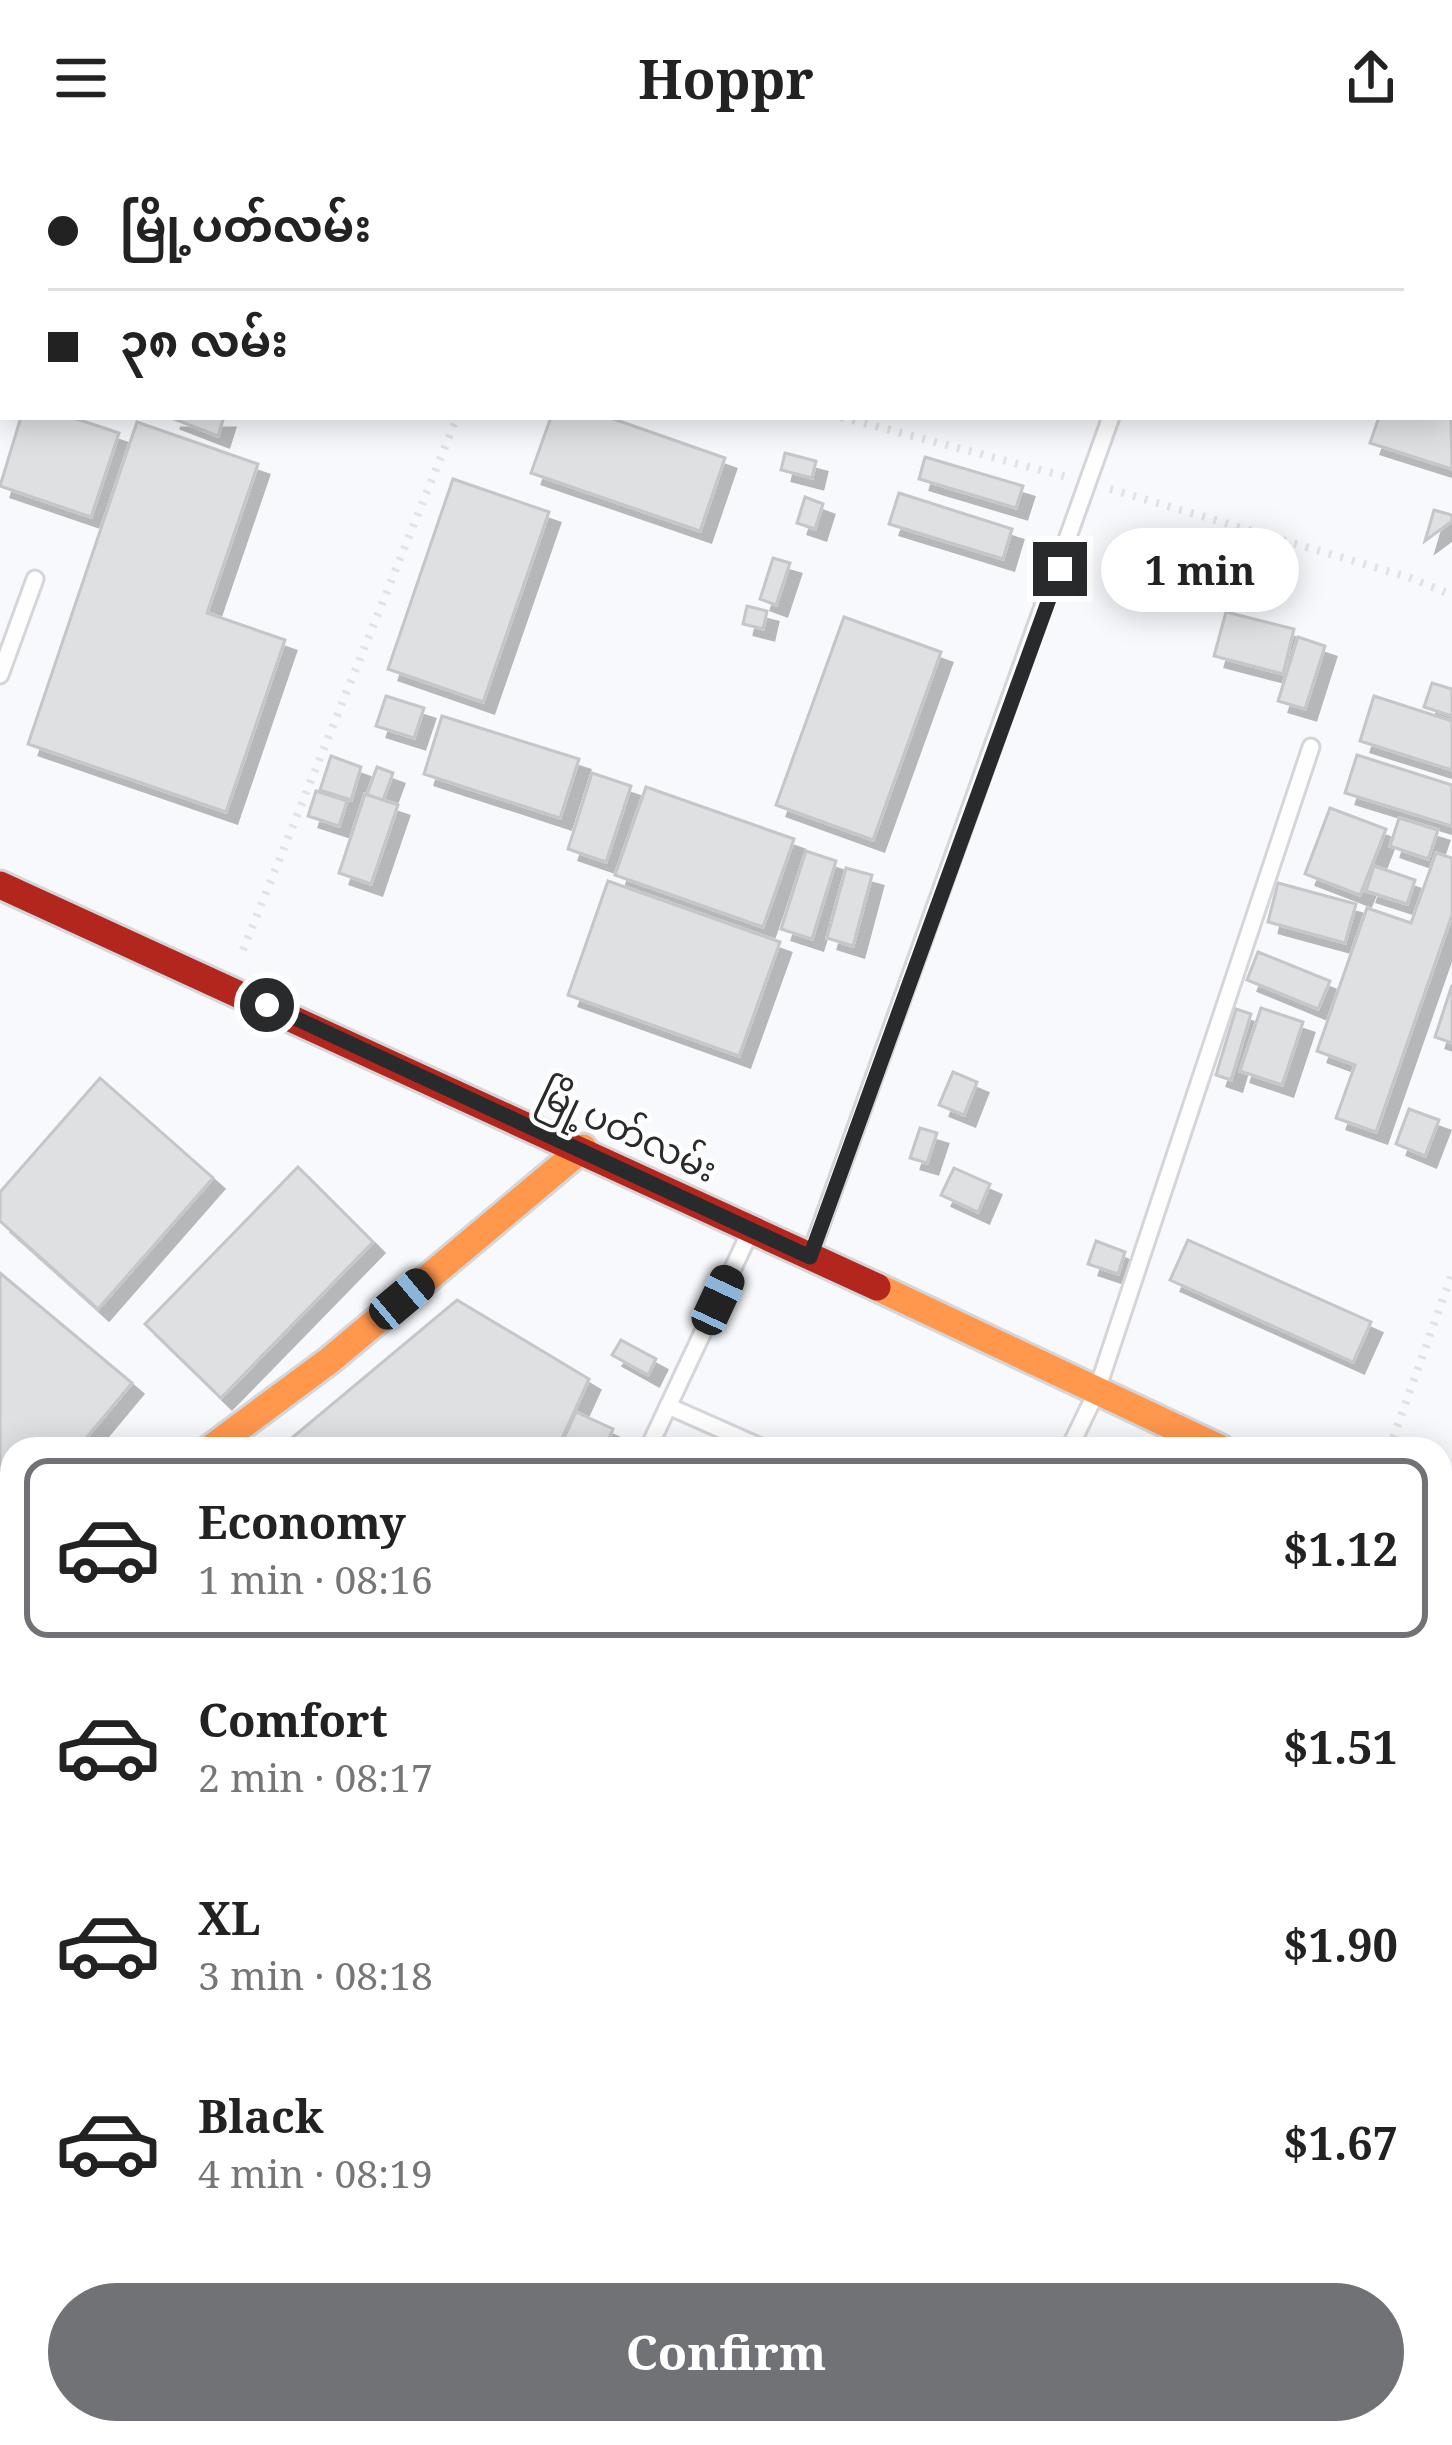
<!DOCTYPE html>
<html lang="en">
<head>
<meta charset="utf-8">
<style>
  :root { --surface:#fff; --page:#f6f6f6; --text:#222; --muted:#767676; --line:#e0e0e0; --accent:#707275 }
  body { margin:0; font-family:"Noto Serif","Noto Sans Myanmar",serif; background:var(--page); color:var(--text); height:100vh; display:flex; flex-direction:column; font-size:45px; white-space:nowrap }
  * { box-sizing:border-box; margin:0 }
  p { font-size:39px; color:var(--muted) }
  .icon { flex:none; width:66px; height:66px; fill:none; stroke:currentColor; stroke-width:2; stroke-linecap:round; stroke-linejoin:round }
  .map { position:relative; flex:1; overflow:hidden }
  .drawer { position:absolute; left:0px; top:1281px; width:1452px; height:1008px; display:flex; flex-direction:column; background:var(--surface); border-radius:36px 36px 0 0; box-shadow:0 6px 30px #0003 }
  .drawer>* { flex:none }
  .banner { position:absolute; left:0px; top:0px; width:1452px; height:264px; box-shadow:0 6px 30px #0003; display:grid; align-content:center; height:264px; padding:0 48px; background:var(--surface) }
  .end { position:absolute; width:54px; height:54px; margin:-27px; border:15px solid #282a2c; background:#fff; box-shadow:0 0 0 6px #fff }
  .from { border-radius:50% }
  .bubble { position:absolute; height:84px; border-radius:42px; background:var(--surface); box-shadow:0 6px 30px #0003; font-size:39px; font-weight:700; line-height:84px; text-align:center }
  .car { position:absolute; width:36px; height:72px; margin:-36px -18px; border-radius:15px; box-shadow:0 0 9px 3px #0007; background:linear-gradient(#222 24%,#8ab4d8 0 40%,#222 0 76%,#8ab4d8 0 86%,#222 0) }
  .banner b { display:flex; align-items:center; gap:42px; height:114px; font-size:45px }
  .banner b+b { border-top:3px solid var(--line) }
  .banner i { width:30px; height:30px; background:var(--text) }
  ul { padding:21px 0 0; list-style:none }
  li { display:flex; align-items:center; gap:36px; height:180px; margin:0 24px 18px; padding:0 24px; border:6px solid transparent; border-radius:24px }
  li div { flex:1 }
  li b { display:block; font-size:45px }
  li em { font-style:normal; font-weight:700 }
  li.active { border-color:var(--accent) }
  li>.icon { width:108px; height:108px; stroke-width:1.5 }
  .button { display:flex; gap:24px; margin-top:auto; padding:24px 48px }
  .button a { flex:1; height:138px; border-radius:72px; background:var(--accent); color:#fff; font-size:48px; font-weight:700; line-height:138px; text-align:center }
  header { display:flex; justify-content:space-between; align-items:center; height:156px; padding:0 48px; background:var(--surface); font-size:54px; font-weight:700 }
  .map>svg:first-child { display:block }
  .building { fill:#dee0e2; stroke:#c5c6c9; stroke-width:3; filter:url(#shadow) }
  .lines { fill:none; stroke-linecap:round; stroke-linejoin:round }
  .lane-casing { stroke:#d5d6d9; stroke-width:21 }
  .street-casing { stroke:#d5d6d9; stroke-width:36 }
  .slow-casing { stroke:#d5d6d9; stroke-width:33 }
  .jam-casing { stroke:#d5d6d9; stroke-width:33 }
  .path { stroke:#e2e3e4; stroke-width:8; stroke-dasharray:3 9; stroke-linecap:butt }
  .lane { stroke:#fefeff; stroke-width:15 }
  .street { stroke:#fefeff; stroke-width:30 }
  .slow { stroke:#ff974d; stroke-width:27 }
  .jam { stroke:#b3261e; stroke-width:27 }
  .route { stroke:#282a2c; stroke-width:15 }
  .labels { text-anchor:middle; stroke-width:9; stroke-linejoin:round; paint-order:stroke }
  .street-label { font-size:36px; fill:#282a2c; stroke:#fff }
</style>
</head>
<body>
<header><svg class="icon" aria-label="menu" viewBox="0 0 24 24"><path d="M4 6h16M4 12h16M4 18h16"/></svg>Hoppr<svg class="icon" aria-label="share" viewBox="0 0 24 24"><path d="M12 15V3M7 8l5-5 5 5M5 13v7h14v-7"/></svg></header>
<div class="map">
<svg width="1452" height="2289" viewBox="0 0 1452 2289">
  <defs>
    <filter id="shadow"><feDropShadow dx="11" dy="11" stdDeviation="0" flood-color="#0004"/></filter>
  </defs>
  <rect width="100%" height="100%" fill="#f7f9fc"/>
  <g class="building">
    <polygon points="134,0 505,0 504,3"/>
    <polygon points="1449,184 1452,313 1370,287 1379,261 1449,261"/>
    <polygon points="21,261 71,261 119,277 91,361 0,330"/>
    <polygon points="169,261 224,261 218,280"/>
    <polygon points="551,261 608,261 725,302 700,375 531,317"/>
    <polygon points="137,266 258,308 207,457 285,484 226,656 28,588"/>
    <polygon points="785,297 816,305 812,322 781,314"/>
    <polygon points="925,301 1023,330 1016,352 919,323"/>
    <polygon points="453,323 549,356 483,546 388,513"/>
    <polygon points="899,337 1012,373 1003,403 889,368"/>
    <polygon points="805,341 823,348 815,373 797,367"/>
    <polygon points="1434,354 1452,359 1452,365 1425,385"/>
    <polygon points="773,402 790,407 776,449 760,443"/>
    <polygon points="747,450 767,455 763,473 743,468"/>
    <polygon points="1226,456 1294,473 1283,518 1214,500"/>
    <polygon points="844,461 941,496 873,684 776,649"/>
    <polygon points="1298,481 1325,490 1305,553 1278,545"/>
    <polygon points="1432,527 1452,533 1452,560 1424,551"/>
    <polygon points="386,540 424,552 414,582 376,570"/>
    <polygon points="1374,540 1452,565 1452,614 1360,585"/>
    <polygon points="442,560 579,603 560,662 424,618"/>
    <polygon points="1357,599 1452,629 1452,670 1345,637"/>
    <polygon points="331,600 361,611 351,644 320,634"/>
    <polygon points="377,611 393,617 382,647 366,641"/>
    <polygon points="592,617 631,630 606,706 568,693"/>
    <polygon points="646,631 794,683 763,771 615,719"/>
    <polygon points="316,635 347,645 339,670 308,660"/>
    <polygon points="365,638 398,649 371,728 339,717"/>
    <polygon points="1330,652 1386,673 1360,739 1305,718"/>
    <polygon points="1399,662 1438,674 1428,703 1390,690"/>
    <polygon points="806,695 836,705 812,783 781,773"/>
    <polygon points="1436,697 1452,702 1452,759 1376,976 1336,962 1355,909 1317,895 1367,752 1411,767"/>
    <polygon points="1374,710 1415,724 1407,748 1366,735"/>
    <polygon points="846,712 872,719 853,790 827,782"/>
    <polygon points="608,725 780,786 739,900 568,839"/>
    <polygon points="1278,727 1356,748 1345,787 1268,766"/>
    <polygon points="1258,796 1330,825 1318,853 1247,824"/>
    <polygon points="1452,829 1452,887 1435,881"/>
    <polygon points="1261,852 1303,866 1282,929 1240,915"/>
    <polygon points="1236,853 1251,858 1231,924 1216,919"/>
    <polygon points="953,916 977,926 964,959 939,949"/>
    <polygon points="100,922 213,1022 98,1153 0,1065 0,1036"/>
    <polygon points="1409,953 1439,964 1425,1000 1396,988"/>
    <polygon points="920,972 937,977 927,1007 910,1002"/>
    <polygon points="298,1011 373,1086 221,1242 145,1168"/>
    <polygon points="954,1012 990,1028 978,1056 941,1039"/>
    <polygon points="1188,1084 1371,1166 1353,1206 1170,1124"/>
    <polygon points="1096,1085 1125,1096 1118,1118 1088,1108"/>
    <polygon points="0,1117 132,1227 77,1293 12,1293 12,1328 0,1318"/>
    <polygon points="457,1144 589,1223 557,1293 318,1293 293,1281"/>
    <polygon points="621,1184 656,1203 648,1219 612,1199"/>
    <polygon points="576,1256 613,1273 604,1293 559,1293"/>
  </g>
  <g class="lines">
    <defs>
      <g id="lane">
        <polyline points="1197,3 1198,0"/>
        <polyline points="0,519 35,423"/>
        <polyline points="812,1094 1111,261"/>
        <polyline points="668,1250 765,1293"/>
        <polyline points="648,1293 750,1076"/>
        <polyline points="1069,1293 1096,1237 1311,591"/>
        <polyline points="0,1792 12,1783"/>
        <polyline points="0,2098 12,2089"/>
        <polyline points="148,2289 163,2277"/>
      </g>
      <g id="street">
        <polyline points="0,1451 12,1442"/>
        <polyline points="0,1492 12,1508"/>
        <polyline points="0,1867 12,1883"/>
        <polyline points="304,2277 312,2289"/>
        <polyline points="593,2277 602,2289"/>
      </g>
      <g id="slow">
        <polyline points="877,1131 1221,1293"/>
        <polyline points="210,1293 330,1204 583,992"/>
      </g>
      <g id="jam">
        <polyline points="0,729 877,1131"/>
        <polyline points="1440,1388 1452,1392"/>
      </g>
    </defs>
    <use href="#lane" class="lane-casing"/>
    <use href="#street" class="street-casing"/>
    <use href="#slow" class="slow-casing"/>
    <use href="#jam" class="jam-casing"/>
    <g class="path">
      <polyline points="554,3 556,0"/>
      <polyline points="841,261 1067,321"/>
      <polyline points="1110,333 1408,421 1452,439"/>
      <polyline points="243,794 457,261"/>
      <polyline points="1389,1293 1452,1118"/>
    </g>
    <use href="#lane" class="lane"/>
    <use href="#street" class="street"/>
    <use href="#slow" class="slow"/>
    <use href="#jam" class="jam"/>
  </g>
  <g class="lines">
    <polyline class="route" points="267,849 810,1101 1060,413"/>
  </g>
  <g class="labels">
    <g class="street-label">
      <text transform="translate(628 975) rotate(25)" y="13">မြို့ပတ်လမ်း</text>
    </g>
  </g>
</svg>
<i class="end from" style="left:267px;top:849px"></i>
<i class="end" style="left:1060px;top:413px"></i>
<div class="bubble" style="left:1101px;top:372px;width:198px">1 min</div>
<i class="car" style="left:402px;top:1143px;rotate:50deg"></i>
<i class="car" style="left:718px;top:1144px;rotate:25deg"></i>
<div class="banner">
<b><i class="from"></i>မြို့ပတ်လမ်း</b>
<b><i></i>၃၈ လမ်း</b>
</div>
<section class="drawer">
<ul>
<li class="active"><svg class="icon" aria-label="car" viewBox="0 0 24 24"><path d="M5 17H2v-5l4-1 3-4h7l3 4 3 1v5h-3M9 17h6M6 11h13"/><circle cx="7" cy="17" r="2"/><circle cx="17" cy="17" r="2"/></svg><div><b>Economy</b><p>1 min · 08:16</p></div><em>$1.12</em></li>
<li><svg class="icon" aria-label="car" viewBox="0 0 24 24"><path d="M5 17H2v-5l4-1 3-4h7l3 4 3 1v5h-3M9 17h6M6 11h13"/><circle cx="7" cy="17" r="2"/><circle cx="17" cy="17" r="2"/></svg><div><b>Comfort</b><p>2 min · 08:17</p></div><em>$1.51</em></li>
<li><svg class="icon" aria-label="car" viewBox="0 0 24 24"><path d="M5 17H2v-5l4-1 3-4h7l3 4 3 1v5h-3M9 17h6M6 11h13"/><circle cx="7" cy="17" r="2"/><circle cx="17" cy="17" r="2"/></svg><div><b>XL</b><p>3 min · 08:18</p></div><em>$1.90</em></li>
<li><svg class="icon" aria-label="car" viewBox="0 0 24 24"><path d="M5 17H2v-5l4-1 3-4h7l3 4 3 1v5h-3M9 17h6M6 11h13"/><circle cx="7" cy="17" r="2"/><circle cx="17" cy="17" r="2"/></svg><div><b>Black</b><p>4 min · 08:19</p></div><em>$1.67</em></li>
</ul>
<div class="button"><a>Confirm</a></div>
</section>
</div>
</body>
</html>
